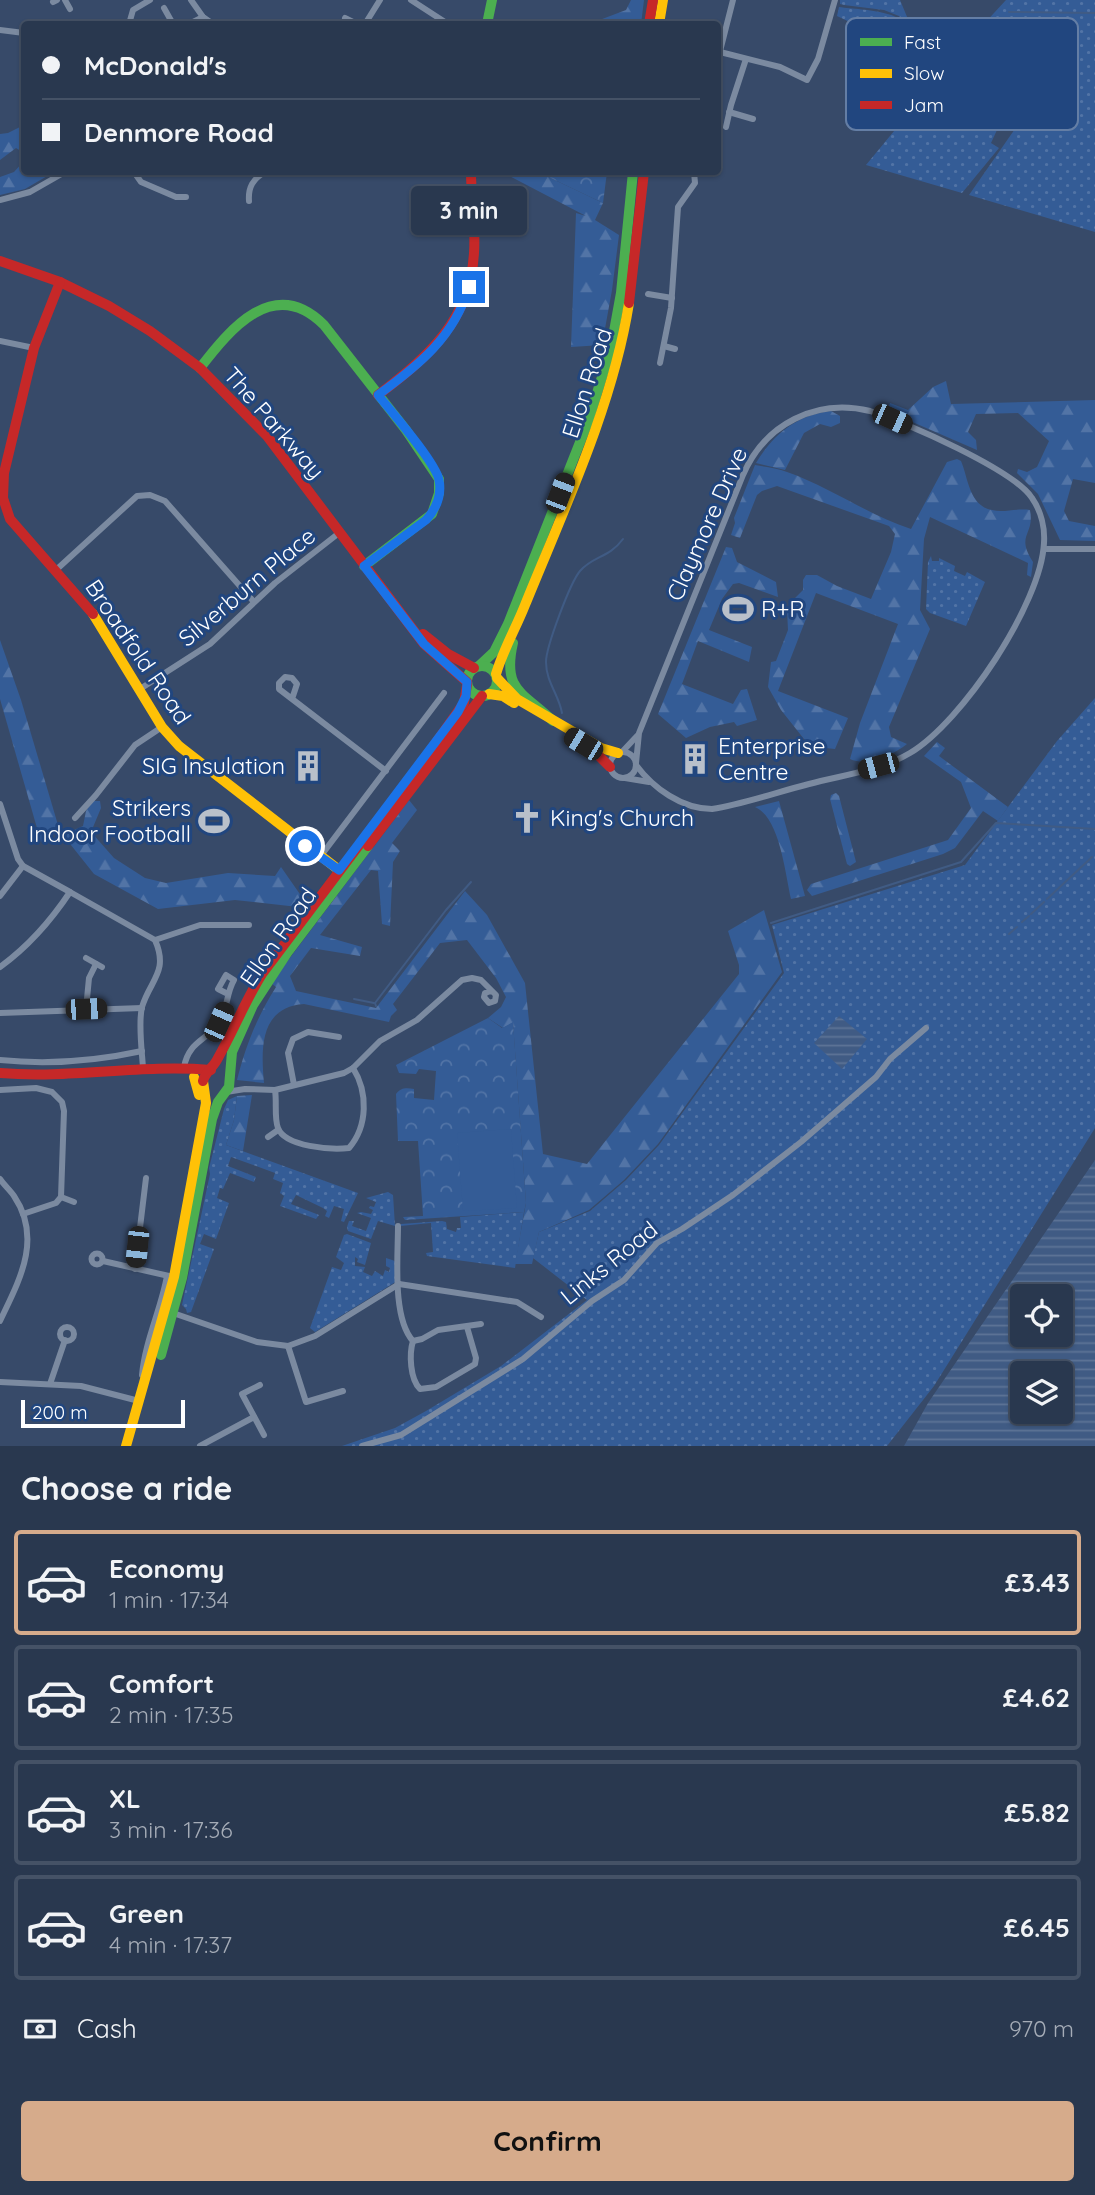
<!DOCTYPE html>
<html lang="en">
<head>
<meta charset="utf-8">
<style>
  :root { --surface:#29384f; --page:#354359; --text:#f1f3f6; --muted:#a5acb7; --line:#455266; --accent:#d6ab8b }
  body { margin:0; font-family:Quicksand,sans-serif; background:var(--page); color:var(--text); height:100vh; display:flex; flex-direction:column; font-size:26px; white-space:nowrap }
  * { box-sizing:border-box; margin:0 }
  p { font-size:23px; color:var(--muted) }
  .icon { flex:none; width:38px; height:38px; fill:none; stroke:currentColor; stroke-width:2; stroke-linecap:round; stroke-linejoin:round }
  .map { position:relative; height:1446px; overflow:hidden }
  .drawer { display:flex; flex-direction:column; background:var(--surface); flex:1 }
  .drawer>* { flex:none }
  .top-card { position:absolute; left:21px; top:21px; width:700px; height:154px; border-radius:7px; box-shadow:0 2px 5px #0004,0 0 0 2px var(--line); display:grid; align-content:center; height:154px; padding:0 21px; background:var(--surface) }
  .fabs { position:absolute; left:1010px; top:1284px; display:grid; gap:14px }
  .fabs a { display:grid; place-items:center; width:63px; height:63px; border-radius:7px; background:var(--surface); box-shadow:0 2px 5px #0004,0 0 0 2px var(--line); font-size:35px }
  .scale { position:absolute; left:21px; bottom:18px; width:164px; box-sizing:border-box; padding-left:7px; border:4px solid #fff; border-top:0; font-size:19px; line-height:24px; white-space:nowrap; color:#fff; -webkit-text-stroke:5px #21467f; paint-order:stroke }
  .end { position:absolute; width:32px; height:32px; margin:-16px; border:9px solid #1a73e8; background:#fff; box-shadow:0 0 0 4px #fff }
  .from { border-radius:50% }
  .bubble { position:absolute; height:49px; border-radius:7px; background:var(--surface); box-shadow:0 2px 5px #0004,0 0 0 2px var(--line); font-size:23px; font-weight:800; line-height:49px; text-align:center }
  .car { position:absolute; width:21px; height:42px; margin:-21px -10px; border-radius:9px; box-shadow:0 0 5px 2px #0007; background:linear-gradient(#222 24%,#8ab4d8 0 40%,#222 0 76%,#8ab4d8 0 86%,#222 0) }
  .top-card b { display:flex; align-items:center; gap:24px; height:66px; font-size:26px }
  .top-card b+b { border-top:2px solid var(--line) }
  .top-card i { width:18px; height:18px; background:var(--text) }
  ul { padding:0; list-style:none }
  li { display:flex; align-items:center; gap:21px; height:105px; margin:0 14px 10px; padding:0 7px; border:4px solid var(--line); border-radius:7px }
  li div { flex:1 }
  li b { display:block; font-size:26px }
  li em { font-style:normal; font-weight:800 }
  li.on { border-color:var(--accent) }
  li>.icon { width:63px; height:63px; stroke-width:1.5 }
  h2 { padding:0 21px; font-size:32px; line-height:84px }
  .pay { display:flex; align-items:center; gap:18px; height:77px; padding:0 21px; font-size:26px }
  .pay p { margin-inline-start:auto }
  .button { display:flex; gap:14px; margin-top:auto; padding:14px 21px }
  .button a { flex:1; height:80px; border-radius:7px; background:var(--accent); color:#111; font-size:28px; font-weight:800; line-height:80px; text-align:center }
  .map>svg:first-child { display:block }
  .grass { fill:url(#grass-dots) }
  .forest { fill:url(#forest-firs) }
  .park { fill:url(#park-crowns) }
  .garden { fill:#345c96 }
  .water { fill:url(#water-rules); fill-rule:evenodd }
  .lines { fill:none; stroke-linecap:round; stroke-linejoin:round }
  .stream { stroke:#405b84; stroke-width:2 }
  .street { stroke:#7b8aa0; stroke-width:6 }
  .fast { stroke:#4caf50; stroke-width:10 }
  .slow { stroke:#ffc107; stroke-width:10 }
  .jam { stroke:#c62828; stroke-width:10 }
  .route { stroke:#1a73e8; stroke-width:9 }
  .labels { text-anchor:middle; stroke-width:6; stroke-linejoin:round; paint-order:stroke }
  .street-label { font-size:23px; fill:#fff; stroke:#21467f }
  .poi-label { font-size:23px; fill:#fff; stroke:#21467f; text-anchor:start }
  .key { fill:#21467f; stroke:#647ea5; stroke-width:2 }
  .key-label { font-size:19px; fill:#fff }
</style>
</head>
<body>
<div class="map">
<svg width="1095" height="1446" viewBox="0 0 1095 1446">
  <defs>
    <pattern id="grass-dots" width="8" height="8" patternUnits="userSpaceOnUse" patternTransform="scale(1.75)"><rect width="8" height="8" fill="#345c96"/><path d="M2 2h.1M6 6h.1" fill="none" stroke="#5274a6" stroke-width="1.8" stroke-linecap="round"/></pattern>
    <pattern id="forest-firs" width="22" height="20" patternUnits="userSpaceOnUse" patternTransform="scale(1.75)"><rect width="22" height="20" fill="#345c96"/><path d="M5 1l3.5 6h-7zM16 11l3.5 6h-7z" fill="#5274a6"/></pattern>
    <pattern id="park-crowns" width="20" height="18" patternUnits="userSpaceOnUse" patternTransform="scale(1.75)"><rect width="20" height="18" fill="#345c96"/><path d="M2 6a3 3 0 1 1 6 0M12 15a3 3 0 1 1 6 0" fill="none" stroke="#5274a6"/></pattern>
    <pattern id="water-rules" width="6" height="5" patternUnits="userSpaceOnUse" patternTransform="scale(1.75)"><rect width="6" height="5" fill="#405b84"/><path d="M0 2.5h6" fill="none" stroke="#5d7496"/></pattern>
  </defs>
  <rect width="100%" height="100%" fill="#374a69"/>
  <g class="grass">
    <polygon points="840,0 900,0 910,24 899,16 884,10 844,5 840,4"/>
    <polygon points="1006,0 1095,0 1095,232 969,195 1017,126 1002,119 991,143 999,148 962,193 866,165 970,39"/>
    <path d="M839 7C865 11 911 8 918 43L904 58 879 36 837 16Z"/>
    <polygon points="931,556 932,561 939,561 939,558 955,566 954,571 965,576 967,572 985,582 966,626 930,613 926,609 928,562"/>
    <polygon points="1095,698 1095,1128 934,1386 887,1446 342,1446 395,1428 426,1411 501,1366 587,1300 533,1258 539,1232 590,1211 626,1180 659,1145 784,973 772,925 965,865 1057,741"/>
    <polygon points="237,1096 234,1120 226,1145 358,1193 344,1222 341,1221 344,1209 334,1206 329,1218 325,1216 327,1211 323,1208 296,1195 291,1204 319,1215 316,1219 280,1206 284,1196 280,1193 283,1183 273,1179 275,1173 231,1157 228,1166 256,1177 254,1182 230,1173 223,1189 220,1188 217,1198 229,1203 216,1239 204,1234 200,1244 214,1249 191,1312 187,1313 186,1309 182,1305 210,1174 209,1168 224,1109 228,1100"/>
    <polygon points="388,1192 393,1195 395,1226 378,1221 371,1239 348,1231 347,1227 349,1221 354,1221 352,1226 366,1231 371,1218 357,1213 361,1212 371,1214 373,1210 369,1208 370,1206 374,1207 376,1202 366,1198"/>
    <polygon points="524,1212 515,1268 427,1256 426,1253 433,1252 431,1223 400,1226 401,1224 442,1221 446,1222 447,1229 456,1232 457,1228 461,1228 460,1217"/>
    <polygon points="347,1234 371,1243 365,1265 357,1262 358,1259 355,1257 355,1266 365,1267 363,1272 372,1276 375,1271 383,1276 385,1270 389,1272 390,1268 386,1266 386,1258 395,1261 397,1281 315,1332 310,1328 332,1267 341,1270 344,1263 336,1257 344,1235"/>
  </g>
  <g class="forest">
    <polygon points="631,0 644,0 641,24 589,24 626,10"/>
    <polygon points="24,125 24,153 16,148 0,160 0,134 8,133"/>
    <polygon points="24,161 24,172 54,172 25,189 0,195 0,177 14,172"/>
    <polygon points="502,172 538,172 603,203 595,220 619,235 612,290 602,345 571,347 576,213 586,216"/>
    <polygon points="946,381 951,404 1095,400 1095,483 1073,479 1064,511 1069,521 1095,526 1095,541 1060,540 1038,494 1017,473 1018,469 1027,472 1037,467 1049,441 1018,413 976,414 968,432 976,440 977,450 887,411 890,403 908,410 933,387"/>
    <path d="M831 411 840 416V423L831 427 820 424 804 433 785 470 756 463C773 435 796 415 831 411Z"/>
    <path d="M957 459 961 461C968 477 969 506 992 510 1004 513 1017 508 1030 510 1035 536 1015 534 1033 562L1031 577 1027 575 1028 563 930 517 924 539 920 610 930 629 889 727 891 737 907 744C893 755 868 767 850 759L860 723 898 624 816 593 778 691 848 718 835 749 816 747 804 739 781 710 768 687 771 662 776 661 788 630 787 610 790 603 803 590V580L806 575H817L837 586 871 599 891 552 895 534 889 526 777 486 762 491 757 495 740 538 731 535 735 523 734 518 755 465C765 467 777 468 787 472 830 487 868 515 911 529L947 462Z"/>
    <polygon points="726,547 732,548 737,562 776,582 778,597 739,583 733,584 722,599 709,630 752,647 749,662 698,641 682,684 733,704 741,690 747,689 757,720 737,726 734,722 710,727 686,738 658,714"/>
    <polygon points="0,640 21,700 58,825 41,842 0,699"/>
    <polygon points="937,742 945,748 939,756 1008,807 998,821 983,811 955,848 943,854 812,896 807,890 811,884 948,840 971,808 961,782 924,756"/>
    <polygon points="836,793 839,796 856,862 850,866 847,864 830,799 831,795"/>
    <path d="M409 800 417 810 392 843 400 851 393 862 390 926 382 924 378 871 371 870 320 935 362 947 360 956 311 948 290 976 296 991 376 1008 465 891 487 915 525 983 543 1154 587 1164 739 974V965L728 931 764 910 782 972 658 1144 624 1180 589 1210 539 1232 532 1264H515L526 1203 513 1023 503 1028 488 1018 501 1007 506 997 496 978 467 940 440 943 393 1004 397 1010 391 1016 389 1022 304 1004C259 1007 261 1050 264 1083L237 1080C246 1045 257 1017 276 987L271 983Z"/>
    <polygon points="93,801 100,801 101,808 91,832 114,858 145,878 166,883 228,873 275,876 281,867 304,900 298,907 235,900 158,909 94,874 63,835 83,826 86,811"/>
    <path d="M779 801 805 896 791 899C785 873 780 818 755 807Z"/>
    <polygon points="252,1095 243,1151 226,1145 234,1120 237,1096"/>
  </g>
  <g class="park">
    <polygon points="538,172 607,172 603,203"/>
    <path d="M488 1018 502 1028 513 1022 526 1203 524 1212 405 1220 403 1217 423 1216 418 1141H398L396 1094C401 1087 407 1088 414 1089V1098L434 1100 436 1071 419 1069 416 1074 399 1073 396 1065Z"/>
  </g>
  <polygon class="garden" points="511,1129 517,1208 463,1211 457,1133"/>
  <g class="water">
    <polygon points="839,1016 867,1039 842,1069 814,1043"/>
    <path d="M1095 1160V1446H904L928 1403ZM1022 1297H1060V1335H1022ZM1022 1374H1060V1412H1022Z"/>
  </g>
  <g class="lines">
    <g class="stream">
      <polyline points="1009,12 1095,13"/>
      <path d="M562 713C559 695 546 682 546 662 546 647 570 583 580 571 593 556 609 558 623 539"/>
      <polyline points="1047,899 1092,857"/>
      <polyline points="1031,914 1044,902"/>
      <polyline points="1022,922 1029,916"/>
      <polyline points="771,923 961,862 996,823 1095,829"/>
      <polyline points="1009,934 1017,927"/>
      <polyline points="354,999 374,1003"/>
      <polyline points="376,1006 375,1003 446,910 471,882"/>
    </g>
    <g class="street">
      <polyline points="65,0 70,9"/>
      <polyline points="191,0 203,17 213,24"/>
      <polyline points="411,0 448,24"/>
      <polyline points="53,2 57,0"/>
      <polyline points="164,8 173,24"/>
      <polyline points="345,18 355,23 365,24"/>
      <polyline points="129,24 133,10 150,0"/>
      <polyline points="189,24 203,17"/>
      <polyline points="365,24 380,0"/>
      <polyline points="0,30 24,33"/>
      <polyline points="720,52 780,67 807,80 818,59 835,0"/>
      <polyline points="718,59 733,0"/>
      <polyline points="729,112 753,119"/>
      <polyline points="726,127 731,105 746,59"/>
      <polyline points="134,172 141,182 176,197 186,197"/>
      <polyline points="0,200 30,192 65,172"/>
      <path d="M249 201C248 187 253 179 265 172"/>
      <polyline points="648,294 672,298"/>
      <polyline points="0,341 34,348"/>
      <polyline points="664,346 675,349"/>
      <polyline points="660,363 671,308 678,207 695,183 694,172"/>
      <polyline points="1044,549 1095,549"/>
      <polyline points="56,570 137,496 150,495 165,501 254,602"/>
      <polyline points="140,689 210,644 275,583 339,533"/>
      <polyline points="292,699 297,684 292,678 285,677 279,683 279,689 386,771"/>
      <polyline points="622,752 637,736"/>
      <circle cx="623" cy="765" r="13"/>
      <path d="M636 763 639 733 743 475C765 424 816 398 870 411 905 422 1014 470 1032 498 1041 511 1045 528 1044 543 1041 604 962 722 910 753 880 771 842 775 809 784 777 792 744 804 712 809 682 809 653 788 636 765"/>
      <polyline points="625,778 649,782"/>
      <polyline points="0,804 18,859 23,866 70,892"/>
      <polyline points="75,818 96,795 135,745 162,727"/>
      <polyline points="320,857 444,693"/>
      <polyline points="0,896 23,866"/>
      <polyline points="155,940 200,925 249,925"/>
      <polyline points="86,958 102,967"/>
      <path d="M0 967C29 946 50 922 70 892L155 940C169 972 150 980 142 1007 138 1023 142 1051 143 1068"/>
      <polyline points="86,1009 89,978 96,964"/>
      <polyline points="0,1013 142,1008"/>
      <path d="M0 1060C48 1065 96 1061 142 1051"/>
      <path d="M184 1067C189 1040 208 1041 220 1021 228 1007 226 994 234 980L226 975 218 989 226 993"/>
      <polyline points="294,1085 288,1053 293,1039 308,1032 339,1037"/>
      <polyline points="0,1090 36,1088 52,1092 62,1102 64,1111 61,1197 56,1203 23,1214"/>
      <path d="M275 1090C277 1102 274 1118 278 1128 285 1147 332 1150 349 1148 368 1126 368 1092 353 1068"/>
      <polyline points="226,1092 245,1089 275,1090 344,1073 353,1068 380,1041 417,1020 462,980 472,978 481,980 496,995 495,1001 489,1003 484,997 485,993 491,991"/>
      <polyline points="268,1137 278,1130"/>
      <path d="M0 1179C4 1185 10 1190 14 1196 43 1239 19 1281 0 1321"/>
      <polyline points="61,1197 74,1202"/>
      <path d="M398 1226C398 1257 392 1318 413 1341L422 1339 438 1330 481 1324"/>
      <circle cx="97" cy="1259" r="5.5"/>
      <polyline points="103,1261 169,1276"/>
      <polyline points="135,1269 146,1178"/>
      <polyline points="399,1284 517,1302 541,1317"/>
      <polyline points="173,1313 257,1342 288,1346 315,1336 399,1284"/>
      <circle cx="67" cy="1334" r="7"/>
      <path d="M413 1341C409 1354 410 1379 420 1389L436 1387 475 1364 476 1358 467 1327"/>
      <polyline points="288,1346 306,1402 343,1391"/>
      <path d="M142 1375C145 1341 161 1309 167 1276"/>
      <polyline points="0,1382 81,1386 139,1401"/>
      <polyline points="50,1384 65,1340"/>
      <polyline points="260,1385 242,1394 264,1435"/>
      <polyline points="200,1446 254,1417"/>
      <polyline points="362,1446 401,1435 523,1359 592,1301 624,1280 657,1243 682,1229 733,1195 801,1142 876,1077 890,1059 926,1028"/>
    </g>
    <g class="fast">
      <polyline points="487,24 492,0"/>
      <path d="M200 368C230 329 274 275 324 325L406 430 439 479V493L432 514 364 566"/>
      <path d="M513 643C502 691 523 692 553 721"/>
      <polyline points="479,666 494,652 508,624 588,422 611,348 621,293 633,172"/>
      <circle cx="482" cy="681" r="15"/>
      <polyline points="161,1355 182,1278 212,1119 218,1102 229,1087 232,1052 253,1005 287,953 368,846"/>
    </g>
    <g class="slow">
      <polyline points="659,24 663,0"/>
      <polyline points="93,614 162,727 179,746 339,870"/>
      <path d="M496 674C503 650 516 628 525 605 564 509 613 405 629 303"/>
      <polyline points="497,678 517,699 601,748 618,753"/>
      <polyline points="489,694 503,696 514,703"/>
      <polyline points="194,1077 199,1095"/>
      <polyline points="126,1446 174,1277 206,1103 203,1081"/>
    </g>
    <g class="jam">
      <polyline points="649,24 653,0"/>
      <polyline points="0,261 60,282 109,306 150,331 200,368 267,436 424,644 467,682"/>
      <polyline points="60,282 34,348 4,473 3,498 10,519 93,614"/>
      <polyline points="629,303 644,172"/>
      <path d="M378 395C429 356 470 321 474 253 476 226 471 199 471 172"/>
      <polyline points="423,634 448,654 474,668"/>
      <polyline points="593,750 610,767"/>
      <polyline points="368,846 482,696"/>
      <path d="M0 1073C71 1079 140 1064 211 1070"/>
      <path d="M203 1081C205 1072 214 1067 218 1058 234 1030 245 1001 262 974L433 747 464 703 467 685"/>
    </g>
  </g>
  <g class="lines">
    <path class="route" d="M305 846 339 870 458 712 466 696 467 682 424 644 364 566 426 520C436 509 442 495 439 480 436 463 391 411 378 395 419 365 454 337 469 287"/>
  </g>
  <defs>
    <symbol id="stadium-bare" viewBox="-9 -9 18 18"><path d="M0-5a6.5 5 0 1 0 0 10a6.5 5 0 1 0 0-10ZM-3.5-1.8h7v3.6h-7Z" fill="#b9c0ca" stroke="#21467f" stroke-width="2.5" paint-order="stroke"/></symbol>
    <symbol id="building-bare" viewBox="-9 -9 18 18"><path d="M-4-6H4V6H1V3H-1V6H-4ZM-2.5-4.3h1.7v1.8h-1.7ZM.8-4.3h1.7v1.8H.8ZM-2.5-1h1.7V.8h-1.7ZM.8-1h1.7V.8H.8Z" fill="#b9c0ca" stroke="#21467f" stroke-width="2.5" paint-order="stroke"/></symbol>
    <symbol id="church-bare" viewBox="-9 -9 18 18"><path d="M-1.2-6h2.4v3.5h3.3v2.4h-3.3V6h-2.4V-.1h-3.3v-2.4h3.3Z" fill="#b9c0ca" stroke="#21467f" stroke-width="2.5" paint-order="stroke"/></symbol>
  </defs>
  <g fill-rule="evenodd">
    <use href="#stadium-bare" x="716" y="587" width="44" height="44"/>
    <use href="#building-bare" x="673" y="737" width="44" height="44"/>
    <use href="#building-bare" x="286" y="744" width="44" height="44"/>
    <use href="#church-bare" x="505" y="796" width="44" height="44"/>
    <use href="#stadium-bare" x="192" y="799" width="44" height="44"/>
  </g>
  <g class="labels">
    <g class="street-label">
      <text transform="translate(587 383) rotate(-72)" y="8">Ellon Road</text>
      <text transform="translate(274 423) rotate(49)" y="8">The Parkway</text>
      <text transform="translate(707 524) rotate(-66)" y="8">Claymore Drive</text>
      <text transform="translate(247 587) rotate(-40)" y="8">Silverburn Place</text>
      <text transform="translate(138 652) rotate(56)" y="8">Broadfold Road</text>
      <text transform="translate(278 937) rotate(-55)" y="8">Ellon Road</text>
      <text transform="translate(609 1263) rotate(-39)" y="8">Links Road</text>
    </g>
    <g class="poi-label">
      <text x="761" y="617">R+R</text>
      <text x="718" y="754">Enterprise<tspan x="718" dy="26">Centre</tspan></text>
      <text x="285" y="774" text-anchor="end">SIG Insulation</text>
      <text x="191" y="816" text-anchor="end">Strikers<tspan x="191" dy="26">Indoor Football</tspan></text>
      <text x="550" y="826">King's Church</text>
    </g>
  </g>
  <rect x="846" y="18" width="232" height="112" rx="10" class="key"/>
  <rect x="860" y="38" width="32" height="8" fill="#4caf50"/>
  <rect x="860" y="69" width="32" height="9" fill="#ffc107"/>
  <rect x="860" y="101" width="32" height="8" fill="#c62828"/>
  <g class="key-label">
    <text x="904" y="49">Fast</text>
    <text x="904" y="80">Slow</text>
    <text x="904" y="112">Jam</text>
  </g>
</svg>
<div class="fabs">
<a><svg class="icon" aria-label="locate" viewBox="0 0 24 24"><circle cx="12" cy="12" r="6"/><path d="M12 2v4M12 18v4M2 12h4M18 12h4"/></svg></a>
<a><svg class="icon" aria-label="layers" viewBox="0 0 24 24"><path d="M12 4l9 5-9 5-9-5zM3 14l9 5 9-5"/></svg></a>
</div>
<div class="scale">200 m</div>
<i class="end from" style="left:305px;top:846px"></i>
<i class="end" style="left:469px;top:287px"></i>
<div class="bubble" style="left:411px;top:186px;width:116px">3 min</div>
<i class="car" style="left:892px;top:419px;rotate:114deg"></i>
<i class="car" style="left:560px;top:493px;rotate:21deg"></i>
<i class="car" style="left:583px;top:744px;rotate:301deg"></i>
<i class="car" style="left:878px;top:766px;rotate:255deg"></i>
<i class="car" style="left:86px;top:1009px;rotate:88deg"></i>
<i class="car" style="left:219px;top:1022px;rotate:24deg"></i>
<i class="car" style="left:137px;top:1247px;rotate:186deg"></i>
<div class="top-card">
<b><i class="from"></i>McDonald's</b>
<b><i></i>Denmore Road</b>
</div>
</div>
<section class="drawer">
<h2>Choose a ride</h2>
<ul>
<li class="on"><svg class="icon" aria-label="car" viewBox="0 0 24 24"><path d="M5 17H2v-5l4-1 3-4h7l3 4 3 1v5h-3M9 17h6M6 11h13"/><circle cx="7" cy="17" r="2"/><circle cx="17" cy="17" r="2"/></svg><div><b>Economy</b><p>1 min · 17:34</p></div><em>£3.43</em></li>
<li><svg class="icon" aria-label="car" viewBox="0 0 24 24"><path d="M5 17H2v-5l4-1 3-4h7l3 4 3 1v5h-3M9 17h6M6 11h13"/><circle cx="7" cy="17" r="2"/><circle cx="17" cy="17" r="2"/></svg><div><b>Comfort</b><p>2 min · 17:35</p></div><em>£4.62</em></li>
<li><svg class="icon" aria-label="car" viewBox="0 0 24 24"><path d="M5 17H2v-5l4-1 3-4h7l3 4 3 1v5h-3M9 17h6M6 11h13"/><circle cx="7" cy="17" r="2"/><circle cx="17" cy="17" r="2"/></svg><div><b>XL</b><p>3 min · 17:36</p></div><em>£5.82</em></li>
<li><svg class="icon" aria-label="car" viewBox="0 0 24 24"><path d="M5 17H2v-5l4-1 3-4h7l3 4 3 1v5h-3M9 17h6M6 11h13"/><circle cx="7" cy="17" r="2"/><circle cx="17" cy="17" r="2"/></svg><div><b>Green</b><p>4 min · 17:37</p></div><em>£6.45</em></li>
</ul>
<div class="pay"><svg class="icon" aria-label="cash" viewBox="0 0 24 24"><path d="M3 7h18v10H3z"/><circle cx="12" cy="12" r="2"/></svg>Cash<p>970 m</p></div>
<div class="button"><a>Confirm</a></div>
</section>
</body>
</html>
